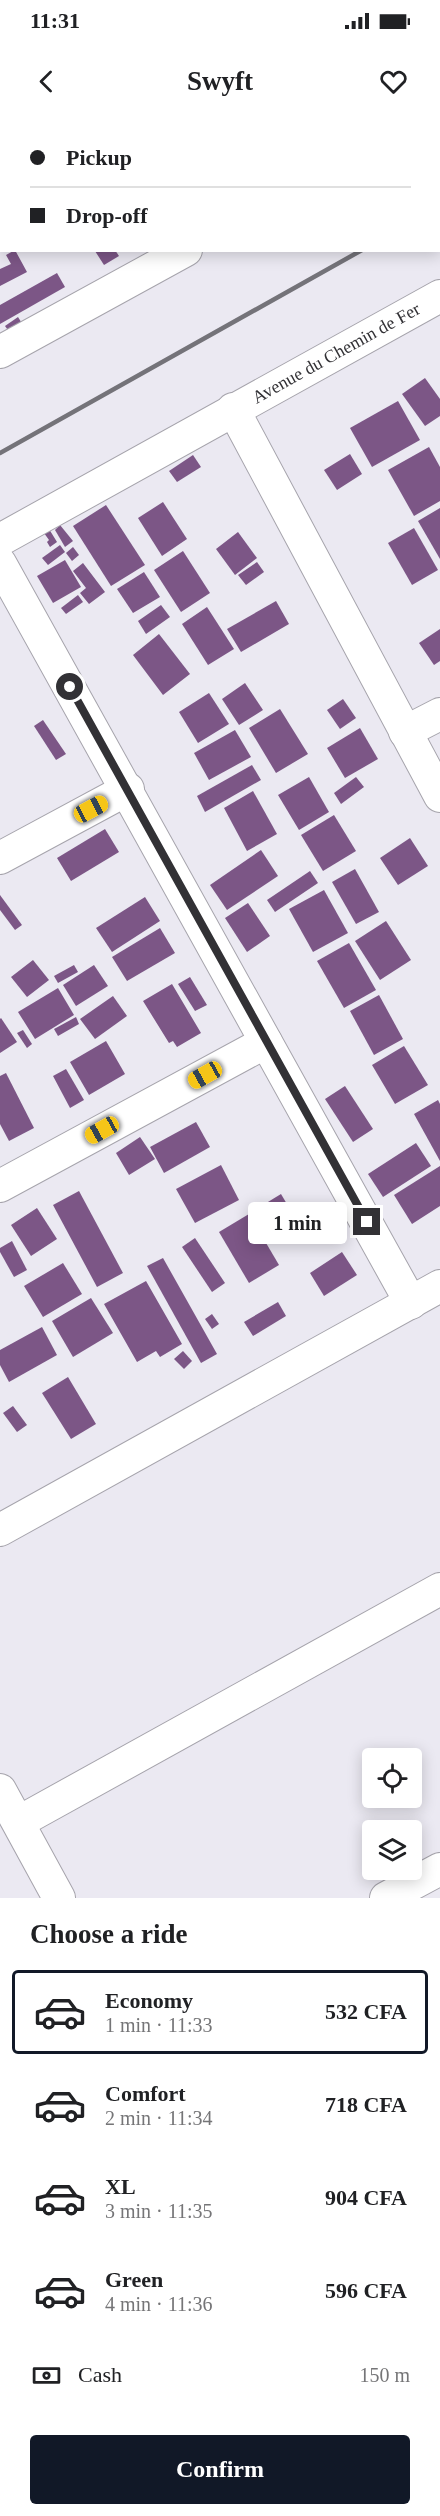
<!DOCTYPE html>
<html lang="en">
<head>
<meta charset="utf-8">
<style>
  :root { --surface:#fff; --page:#f2f2f2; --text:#202124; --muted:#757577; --line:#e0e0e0; --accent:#111827 }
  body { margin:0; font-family:"Times New Roman",serif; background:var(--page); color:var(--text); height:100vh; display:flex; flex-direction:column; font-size:22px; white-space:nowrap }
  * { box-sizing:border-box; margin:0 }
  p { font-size:20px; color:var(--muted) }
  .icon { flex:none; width:33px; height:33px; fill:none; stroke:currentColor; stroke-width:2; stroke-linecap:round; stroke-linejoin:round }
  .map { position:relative; height:1778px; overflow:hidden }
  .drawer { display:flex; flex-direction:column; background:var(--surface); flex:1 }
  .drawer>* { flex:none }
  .top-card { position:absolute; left:0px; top:0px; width:441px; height:132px; box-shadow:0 3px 15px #0003; display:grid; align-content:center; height:132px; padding:0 30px; background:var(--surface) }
  .fabs { position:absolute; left:362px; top:1628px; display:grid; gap:12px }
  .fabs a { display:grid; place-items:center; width:60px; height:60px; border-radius:6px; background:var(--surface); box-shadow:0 3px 15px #0003; font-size:30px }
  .end { position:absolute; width:27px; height:27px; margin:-14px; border:8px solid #323135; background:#fff; box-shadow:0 0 0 3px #fff }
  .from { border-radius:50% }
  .bubble { position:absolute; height:42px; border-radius:6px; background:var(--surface); box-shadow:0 3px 15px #0003; font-size:20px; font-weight:600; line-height:42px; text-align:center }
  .car { position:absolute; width:18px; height:36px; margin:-18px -9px; border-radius:8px; box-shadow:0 0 4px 2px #0007; background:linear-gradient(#f5c518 24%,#345 0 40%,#f5c518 0 76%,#345 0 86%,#f5c518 0) }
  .top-card b { display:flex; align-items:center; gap:21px; height:57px; font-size:22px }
  .top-card b+b { border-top:2px solid var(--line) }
  .top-card i { width:15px; height:15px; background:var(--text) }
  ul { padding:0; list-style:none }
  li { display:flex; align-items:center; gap:18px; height:84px; margin:0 12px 9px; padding:0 18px; border:3px solid transparent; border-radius:6px }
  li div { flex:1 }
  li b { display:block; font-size:22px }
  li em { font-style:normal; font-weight:600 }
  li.current { border-color:var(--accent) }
  li>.icon { width:54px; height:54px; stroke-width:1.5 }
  h2 { padding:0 30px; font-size:27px; line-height:72px }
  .pay { display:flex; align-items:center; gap:15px; height:66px; padding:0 30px; font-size:22px }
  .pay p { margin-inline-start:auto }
  .button { display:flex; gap:12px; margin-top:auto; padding:12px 30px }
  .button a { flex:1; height:69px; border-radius:6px; background:var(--accent); color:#fff; font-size:24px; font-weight:600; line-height:69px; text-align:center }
  .status { display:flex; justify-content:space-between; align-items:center; height:42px; padding:0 30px; background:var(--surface); direction:ltr }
  .status svg { height:16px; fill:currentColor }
  header { display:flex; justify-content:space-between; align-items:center; height:78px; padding:0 30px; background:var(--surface); font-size:27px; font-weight:600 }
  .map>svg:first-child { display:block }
  .building { fill:#7c5686 }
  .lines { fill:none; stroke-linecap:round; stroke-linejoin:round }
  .minor-casing { stroke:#a6a4ac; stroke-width:34 }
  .minor { stroke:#fff; stroke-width:32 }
  .rail { stroke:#747379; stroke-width:4.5 }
  .route { stroke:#323135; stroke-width:8 }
  .labels { text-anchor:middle; stroke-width:6; stroke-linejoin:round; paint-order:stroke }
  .street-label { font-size:18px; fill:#323135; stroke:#fff }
</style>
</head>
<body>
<div class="status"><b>11:31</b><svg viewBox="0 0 49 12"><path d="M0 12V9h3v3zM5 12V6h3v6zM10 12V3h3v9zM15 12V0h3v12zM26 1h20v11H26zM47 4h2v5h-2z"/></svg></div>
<header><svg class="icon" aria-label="back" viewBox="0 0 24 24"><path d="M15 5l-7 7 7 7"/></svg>Swyft<svg class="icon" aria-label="heart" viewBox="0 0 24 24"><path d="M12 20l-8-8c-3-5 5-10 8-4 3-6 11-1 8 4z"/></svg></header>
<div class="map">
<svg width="440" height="1778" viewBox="0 0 440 1778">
  <rect width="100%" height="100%" fill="#ebe9f2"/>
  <g class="building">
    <polygon points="15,130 27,152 0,166 0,149 11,144 6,135"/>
    <polygon points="115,130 119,136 104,145 95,131"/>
    <polygon points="57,153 65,167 0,204 0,185"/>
    <polygon points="18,197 23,205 10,213 5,206"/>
    <polygon points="425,258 440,279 440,296 425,306 402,274"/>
    <polygon points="398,281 420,320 372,347 350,308"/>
    <polygon points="429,327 440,347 440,381 414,396 388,350"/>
    <polygon points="350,334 362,354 337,370 324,350"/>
    <polygon points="193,335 201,347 177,362 169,351"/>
    <polygon points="163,382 187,419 162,436 138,398"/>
    <polygon points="106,385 145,445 111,466 73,406"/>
    <polygon points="440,388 440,439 418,401"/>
    <polygon points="60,405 73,421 65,427 55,410"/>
    <polygon points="414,408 438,450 412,465 388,423"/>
    <polygon points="49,409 57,422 50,427 47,422 49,420 44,413"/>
    <polygon points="238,412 257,438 235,455 216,429"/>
    <polygon points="60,425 65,432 48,445 42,438"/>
    <polygon points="73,427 79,435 72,441 66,433"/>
    <polygon points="183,431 210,473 181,492 154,450"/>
    <polygon points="65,440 81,467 53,483 37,456"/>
    <polygon points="257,442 264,452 246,465 238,455"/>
    <polygon points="83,443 105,472 89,484 80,473 86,468 73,451"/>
    <polygon points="144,452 160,477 133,493 117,469"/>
    <polygon points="78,475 83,482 66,494 61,488"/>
    <polygon points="276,481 289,504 241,532 227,509"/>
    <polygon points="161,485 170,497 146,514 138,501"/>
    <polygon points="207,487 234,529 208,545 182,504"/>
    <polygon points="440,509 440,541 434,545 419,523"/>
    <polygon points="159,514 190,554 163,575 133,535"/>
    <polygon points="245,563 263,590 239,605 222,579"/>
    <polygon points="209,573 229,604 198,623 179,592"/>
    <polygon points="343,579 356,598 340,609 327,590"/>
    <polygon points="280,589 308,634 276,653 249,608"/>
    <polygon points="43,600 66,634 56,640 34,606"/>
    <polygon points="360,608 378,639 345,658 327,628"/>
    <polygon points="235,610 251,637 209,660 194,633"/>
    <polygon points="252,645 261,660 205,692 197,676"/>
    <polygon points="309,657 329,692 299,710 278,675"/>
    <polygon points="356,657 364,667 341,684 334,673"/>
    <polygon points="253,671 277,714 247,731 224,688"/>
    <polygon points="334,695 356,731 323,751 301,715"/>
    <polygon points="105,709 119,732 71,761 57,738"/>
    <polygon points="410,718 428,746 398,765 380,738"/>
    <polygon points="261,730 278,756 227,790 210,765"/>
    <polygon points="355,749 379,792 356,804 332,762"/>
    <polygon points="310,751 318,763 275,792 267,780"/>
    <polygon points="324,770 348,813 313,832 289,789"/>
    <polygon points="0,775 22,805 15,810 0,790"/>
    <polygon points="145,777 160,801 112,832 96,808"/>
    <polygon points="248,783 270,816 247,832 225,798"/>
    <polygon points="386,801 411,840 380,860 355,821"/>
    <polygon points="160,808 175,833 127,861 112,837"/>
    <polygon points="349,823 376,870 344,888 317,841"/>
    <polygon points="33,840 49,860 27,877 11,857"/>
    <polygon points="74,845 78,852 58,863 54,856"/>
    <polygon points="94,845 108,866 76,886 63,865"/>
    <polygon points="190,857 207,885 195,891 178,864"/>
    <polygon points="172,864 201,913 177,927 173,921 169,923 143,881"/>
    <polygon points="58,868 74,895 35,919 18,892"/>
    <polygon points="379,875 403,919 374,935 350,891"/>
    <polygon points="113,876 127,896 95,919 80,899"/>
    <polygon points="76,897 79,904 58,916 54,909"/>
    <polygon points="1,898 17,922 0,933 0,899"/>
    <polygon points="23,910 32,924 27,928 17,913"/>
    <polygon points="106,921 125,954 89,975 70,942"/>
    <polygon points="404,926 428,965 395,984 372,945"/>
    <polygon points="66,949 84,980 70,988 53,956"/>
    <polygon points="6,953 34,1008 9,1021 0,1004 0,956"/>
    <polygon points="345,966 373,1009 353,1022 325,979"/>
    <polygon points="438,980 440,984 440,1041 414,994"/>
    <polygon points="196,1002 210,1027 164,1053 150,1027"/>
    <polygon points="140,1017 155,1039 129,1055 116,1033"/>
    <polygon points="416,1023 431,1046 383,1077 368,1054"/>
    <polygon points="221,1045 239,1080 195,1103 176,1069"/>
    <polygon points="440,1046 440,1086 412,1104 394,1075"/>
    <polygon points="79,1071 123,1153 97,1167 53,1085"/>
    <polygon points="281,1074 297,1101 269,1117 253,1091"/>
    <polygon points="37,1088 57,1119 31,1136 11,1105"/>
    <polygon points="249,1094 279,1145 249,1163 219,1112"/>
    <polygon points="195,1118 225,1163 212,1172 182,1127"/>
    <polygon points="12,1121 27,1150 14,1157 0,1132 0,1128"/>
    <polygon points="342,1132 357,1155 324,1176 310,1153"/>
    <polygon points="163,1138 217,1234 201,1243 147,1146"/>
    <polygon points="63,1143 82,1174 43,1197 24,1166"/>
    <polygon points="146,1161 182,1224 160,1237 156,1231 137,1242 104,1184"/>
    <polygon points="91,1178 113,1213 73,1237 52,1201"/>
    <polygon points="278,1182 286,1196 253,1216 244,1202"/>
    <polygon points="212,1194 219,1204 212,1209 205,1199"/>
    <polygon points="42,1207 57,1235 9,1262 0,1245 0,1230"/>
    <polygon points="183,1231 192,1241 184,1249 174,1239"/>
    <polygon points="68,1257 96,1304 71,1319 42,1273"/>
    <polygon points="13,1286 27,1305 17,1312 3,1293"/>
  </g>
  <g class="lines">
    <defs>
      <g id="minor">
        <polyline points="423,2 426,0"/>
        <polyline points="0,232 186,130"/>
        <polyline points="233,289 440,676"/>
        <polyline points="0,420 440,176"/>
        <polyline points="0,443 411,1183"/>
        <polyline points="405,612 440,594"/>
        <polyline points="0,738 128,669"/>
        <polyline points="0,1066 266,922"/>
        <polyline points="0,1410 440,1166"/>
        <polyline points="0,1670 59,1778"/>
        <polyline points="19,1702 440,1469"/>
        <polyline points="386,1778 440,1749"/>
      </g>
    </defs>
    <use href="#minor" class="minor-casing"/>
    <use href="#minor" class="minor"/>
    <polyline class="rail" points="0,333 362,130"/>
  </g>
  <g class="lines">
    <polyline class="route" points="70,567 367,1102"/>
  </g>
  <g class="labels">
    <g class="street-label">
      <text transform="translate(336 233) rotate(-29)" y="6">Avenue du Chemin de Fer</text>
    </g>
  </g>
</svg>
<div class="fabs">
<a><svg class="icon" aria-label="locate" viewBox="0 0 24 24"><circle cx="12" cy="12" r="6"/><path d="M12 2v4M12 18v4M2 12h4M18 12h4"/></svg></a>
<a><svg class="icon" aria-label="layers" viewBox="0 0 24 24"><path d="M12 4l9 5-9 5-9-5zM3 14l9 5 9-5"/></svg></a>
</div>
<i class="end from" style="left:70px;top:567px"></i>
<i class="end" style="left:367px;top:1102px"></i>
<div class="bubble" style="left:248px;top:1082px;width:99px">1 min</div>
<i class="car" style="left:91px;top:689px;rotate:62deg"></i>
<i class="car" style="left:205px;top:955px;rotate:241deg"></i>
<i class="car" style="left:102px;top:1010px;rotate:241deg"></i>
<div class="top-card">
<b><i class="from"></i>Pickup</b>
<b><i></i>Drop-off</b>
</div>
</div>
<section class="drawer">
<h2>Choose a ride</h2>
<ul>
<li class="current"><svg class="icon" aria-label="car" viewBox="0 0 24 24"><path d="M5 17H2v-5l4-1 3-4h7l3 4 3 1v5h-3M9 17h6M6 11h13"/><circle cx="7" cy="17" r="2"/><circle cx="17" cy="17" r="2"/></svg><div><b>Economy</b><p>1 min · 11:33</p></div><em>532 CFA</em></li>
<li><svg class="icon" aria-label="car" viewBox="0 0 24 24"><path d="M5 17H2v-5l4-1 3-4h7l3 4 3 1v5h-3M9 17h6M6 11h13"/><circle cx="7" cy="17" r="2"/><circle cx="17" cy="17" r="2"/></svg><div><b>Comfort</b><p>2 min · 11:34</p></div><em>718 CFA</em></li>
<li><svg class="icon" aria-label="car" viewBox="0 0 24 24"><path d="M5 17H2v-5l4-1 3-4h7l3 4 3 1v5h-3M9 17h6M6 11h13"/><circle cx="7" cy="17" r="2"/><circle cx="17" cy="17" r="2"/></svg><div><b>XL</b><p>3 min · 11:35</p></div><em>904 CFA</em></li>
<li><svg class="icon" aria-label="car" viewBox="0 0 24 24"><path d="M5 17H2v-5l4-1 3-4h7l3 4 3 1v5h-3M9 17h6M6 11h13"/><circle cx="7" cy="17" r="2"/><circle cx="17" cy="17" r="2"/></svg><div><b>Green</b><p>4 min · 11:36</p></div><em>596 CFA</em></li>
</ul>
<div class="pay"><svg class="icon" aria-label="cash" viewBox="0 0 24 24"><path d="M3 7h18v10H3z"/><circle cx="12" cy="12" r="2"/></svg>Cash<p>150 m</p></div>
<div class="button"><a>Confirm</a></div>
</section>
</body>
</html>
